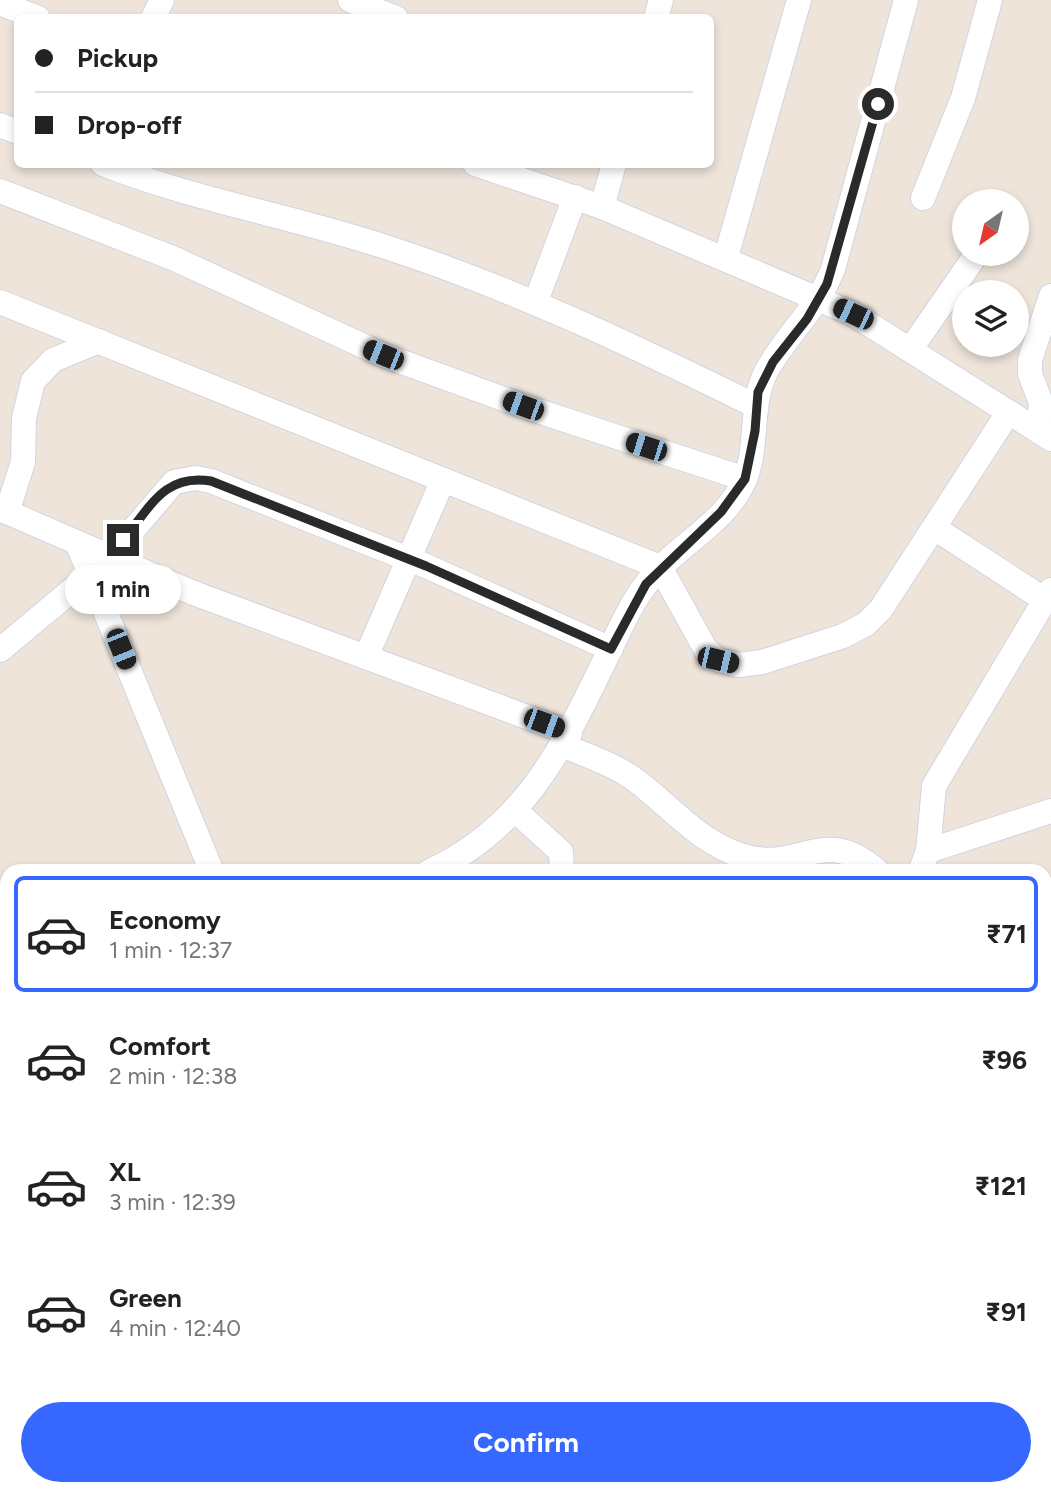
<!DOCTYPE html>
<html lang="en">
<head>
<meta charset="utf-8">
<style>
  :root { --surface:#fff; --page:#f2f2f2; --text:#222; --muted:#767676; --line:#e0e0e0; --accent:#3668ff }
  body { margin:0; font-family:Figtree,sans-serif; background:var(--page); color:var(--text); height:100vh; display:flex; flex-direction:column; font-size:26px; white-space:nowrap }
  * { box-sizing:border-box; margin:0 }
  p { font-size:23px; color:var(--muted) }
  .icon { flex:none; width:38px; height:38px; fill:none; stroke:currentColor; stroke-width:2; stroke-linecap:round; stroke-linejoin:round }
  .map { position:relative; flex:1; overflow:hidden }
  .panel { position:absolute; left:0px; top:864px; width:1052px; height:632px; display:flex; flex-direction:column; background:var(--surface); border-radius:21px 21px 0 0; box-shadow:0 4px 10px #0003 }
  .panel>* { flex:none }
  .top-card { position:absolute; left:14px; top:14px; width:700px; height:154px; border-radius:10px; box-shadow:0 4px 10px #0003; display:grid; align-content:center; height:154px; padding:0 21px; background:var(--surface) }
  .needle { width:46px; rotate:214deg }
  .controls { position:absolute; left:952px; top:189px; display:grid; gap:14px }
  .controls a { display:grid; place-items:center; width:77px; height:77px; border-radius:50%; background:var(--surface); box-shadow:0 4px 10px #0003; font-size:35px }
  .end { position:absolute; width:32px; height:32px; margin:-16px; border:9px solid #2a2a2a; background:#fff; box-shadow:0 0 0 4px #fff }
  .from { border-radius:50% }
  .bubble { position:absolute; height:49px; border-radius:24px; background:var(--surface); box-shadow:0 4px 10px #0003; font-size:23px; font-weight:700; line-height:49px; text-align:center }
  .car { position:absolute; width:21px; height:42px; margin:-21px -10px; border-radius:9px; box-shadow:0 0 5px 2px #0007; background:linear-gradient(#222 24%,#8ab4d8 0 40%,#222 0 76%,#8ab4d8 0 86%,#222 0) }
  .top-card b { display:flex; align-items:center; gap:24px; height:66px; font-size:26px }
  .top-card b+b { border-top:2px solid var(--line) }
  .top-card i { width:18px; height:18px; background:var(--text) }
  ul { padding:12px 0 0; list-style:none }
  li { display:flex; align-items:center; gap:21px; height:116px; margin:0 14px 10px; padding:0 7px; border:4px solid transparent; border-radius:10px }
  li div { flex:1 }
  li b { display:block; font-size:26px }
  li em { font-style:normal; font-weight:700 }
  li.active { border-color:var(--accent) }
  li>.icon { width:63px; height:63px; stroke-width:1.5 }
  .cta { display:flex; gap:14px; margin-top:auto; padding:14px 21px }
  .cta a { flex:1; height:80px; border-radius:42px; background:var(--accent); color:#fff; font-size:28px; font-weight:700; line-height:80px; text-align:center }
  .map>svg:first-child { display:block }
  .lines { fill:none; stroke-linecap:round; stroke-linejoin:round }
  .minor-casing { stroke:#cfd5e4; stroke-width:26 }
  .primary-casing { stroke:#c8c8c8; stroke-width:40 }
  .minor { stroke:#fff; stroke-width:24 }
  .primary { stroke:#feca4e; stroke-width:38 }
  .route { stroke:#2a2a2a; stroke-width:9 }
</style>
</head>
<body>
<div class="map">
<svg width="1051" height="1496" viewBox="0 0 1051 1496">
  <rect width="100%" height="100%" fill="#eee4da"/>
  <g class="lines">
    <defs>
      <g id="minor">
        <polyline points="350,0 396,18"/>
        <polyline points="0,3 38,18"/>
        <polyline points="153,18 162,0"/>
        <polyline points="656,18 661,0"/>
        <polyline points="0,125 18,132"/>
        <path d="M103 164C197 201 297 217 392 249 519 291 636 347 756 406"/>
        <polyline points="475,164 602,207 853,314 1051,439"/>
        <polyline points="0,191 175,259 383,355 523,406 745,479"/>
        <polyline points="923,198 963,98 990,0"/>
        <polyline points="602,207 614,164"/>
        <polyline points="726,257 799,0"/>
        <polyline points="536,301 575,197"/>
        <polyline points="0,302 660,567 706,650 718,660 739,665 762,662 843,636 866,624 881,609 1008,413"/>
        <polyline points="910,350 971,262"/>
        <polyline points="1038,431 1041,403 1030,374 1030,360 1051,296"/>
        <polyline points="0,509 191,592 570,733"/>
        <polyline points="7,512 23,462 24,418 33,381 53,360 99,341"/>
        <polyline points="936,529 1045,600"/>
        <polyline points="78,545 212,872"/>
        <polyline points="109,558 174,482 196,478 211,481 426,566 611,649"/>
        <polyline points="0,650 90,575"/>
        <polyline points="366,657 443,480"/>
        <path d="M562 745C588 756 616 765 638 782 673 809 700 843 743 856 801 873 824 823 878 872"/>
        <polyline points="516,811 561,852 562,872"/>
        <polyline points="928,851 1051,811"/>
        <path d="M428 872C522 830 561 751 604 662 617 636 629 606 647 583 675 546 727 523 745 479 759 444 749 403 767 370 787 334 818 308 833 269L906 0"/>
        <polyline points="920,872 928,851 934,786 1051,590"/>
        <polyline points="1045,999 1051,1003"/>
        <polyline points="0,1058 7,1055"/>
        <polyline points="0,1305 7,1303"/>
        <polyline points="1045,1466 1051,1474"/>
        <polyline points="476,1489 476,1496"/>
        <polyline points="612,1489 617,1496"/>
        <polyline points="353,1496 362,1489"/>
        <polyline points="740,1496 750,1489"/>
        <polyline points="1030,1496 1037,1489"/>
      </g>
      <g id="primary">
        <polyline points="0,1421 7,1436"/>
        <polyline points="31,1489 34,1496"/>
      </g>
    </defs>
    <use href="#minor" class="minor-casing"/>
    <use href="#primary" class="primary-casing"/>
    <use href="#minor" class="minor"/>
    <use href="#primary" class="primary"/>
  </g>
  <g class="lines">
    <path class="route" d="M123 540C150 508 164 473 211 481L426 566 611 649 646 584 721 512 745 479 755 431 758 392 773 362 807 319 827 284 878 104"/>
  </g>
</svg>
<div class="controls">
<a><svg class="needle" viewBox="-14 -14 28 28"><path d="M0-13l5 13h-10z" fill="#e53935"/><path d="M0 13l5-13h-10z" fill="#767676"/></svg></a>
<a><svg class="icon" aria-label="layers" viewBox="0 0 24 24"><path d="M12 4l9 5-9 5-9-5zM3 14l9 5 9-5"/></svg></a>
</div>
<i class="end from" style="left:878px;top:104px"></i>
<i class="end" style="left:123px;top:540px"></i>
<div class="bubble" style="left:65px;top:565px;width:116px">1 min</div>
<i class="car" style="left:853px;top:314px;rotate:295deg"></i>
<i class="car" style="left:383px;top:355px;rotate:292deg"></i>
<i class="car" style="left:523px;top:406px;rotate:290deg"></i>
<i class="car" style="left:646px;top:447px;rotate:288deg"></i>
<i class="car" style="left:121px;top:649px;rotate:158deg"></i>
<i class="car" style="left:718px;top:660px;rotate:103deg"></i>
<i class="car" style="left:544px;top:723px;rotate:110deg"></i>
<div class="top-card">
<b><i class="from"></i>Pickup</b>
<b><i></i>Drop-off</b>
</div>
<section class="panel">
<ul>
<li class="active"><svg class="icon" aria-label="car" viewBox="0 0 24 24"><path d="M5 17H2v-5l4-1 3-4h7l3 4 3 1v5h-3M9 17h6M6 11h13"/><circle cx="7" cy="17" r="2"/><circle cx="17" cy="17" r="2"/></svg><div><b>Economy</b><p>1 min · 12:37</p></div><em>₹71</em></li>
<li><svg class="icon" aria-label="car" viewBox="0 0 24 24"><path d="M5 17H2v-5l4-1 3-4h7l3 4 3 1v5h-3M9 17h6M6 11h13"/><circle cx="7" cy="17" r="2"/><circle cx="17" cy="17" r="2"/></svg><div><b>Comfort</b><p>2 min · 12:38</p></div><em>₹96</em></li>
<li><svg class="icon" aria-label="car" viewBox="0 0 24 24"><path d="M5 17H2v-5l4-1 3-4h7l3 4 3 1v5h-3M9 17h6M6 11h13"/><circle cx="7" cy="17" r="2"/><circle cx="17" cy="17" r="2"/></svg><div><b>XL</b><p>3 min · 12:39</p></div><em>₹121</em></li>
<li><svg class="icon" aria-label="car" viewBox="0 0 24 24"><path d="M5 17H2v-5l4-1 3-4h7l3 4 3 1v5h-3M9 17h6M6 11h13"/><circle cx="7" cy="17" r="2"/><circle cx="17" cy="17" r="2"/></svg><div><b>Green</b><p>4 min · 12:40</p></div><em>₹91</em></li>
</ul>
<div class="cta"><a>Confirm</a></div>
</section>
</div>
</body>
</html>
